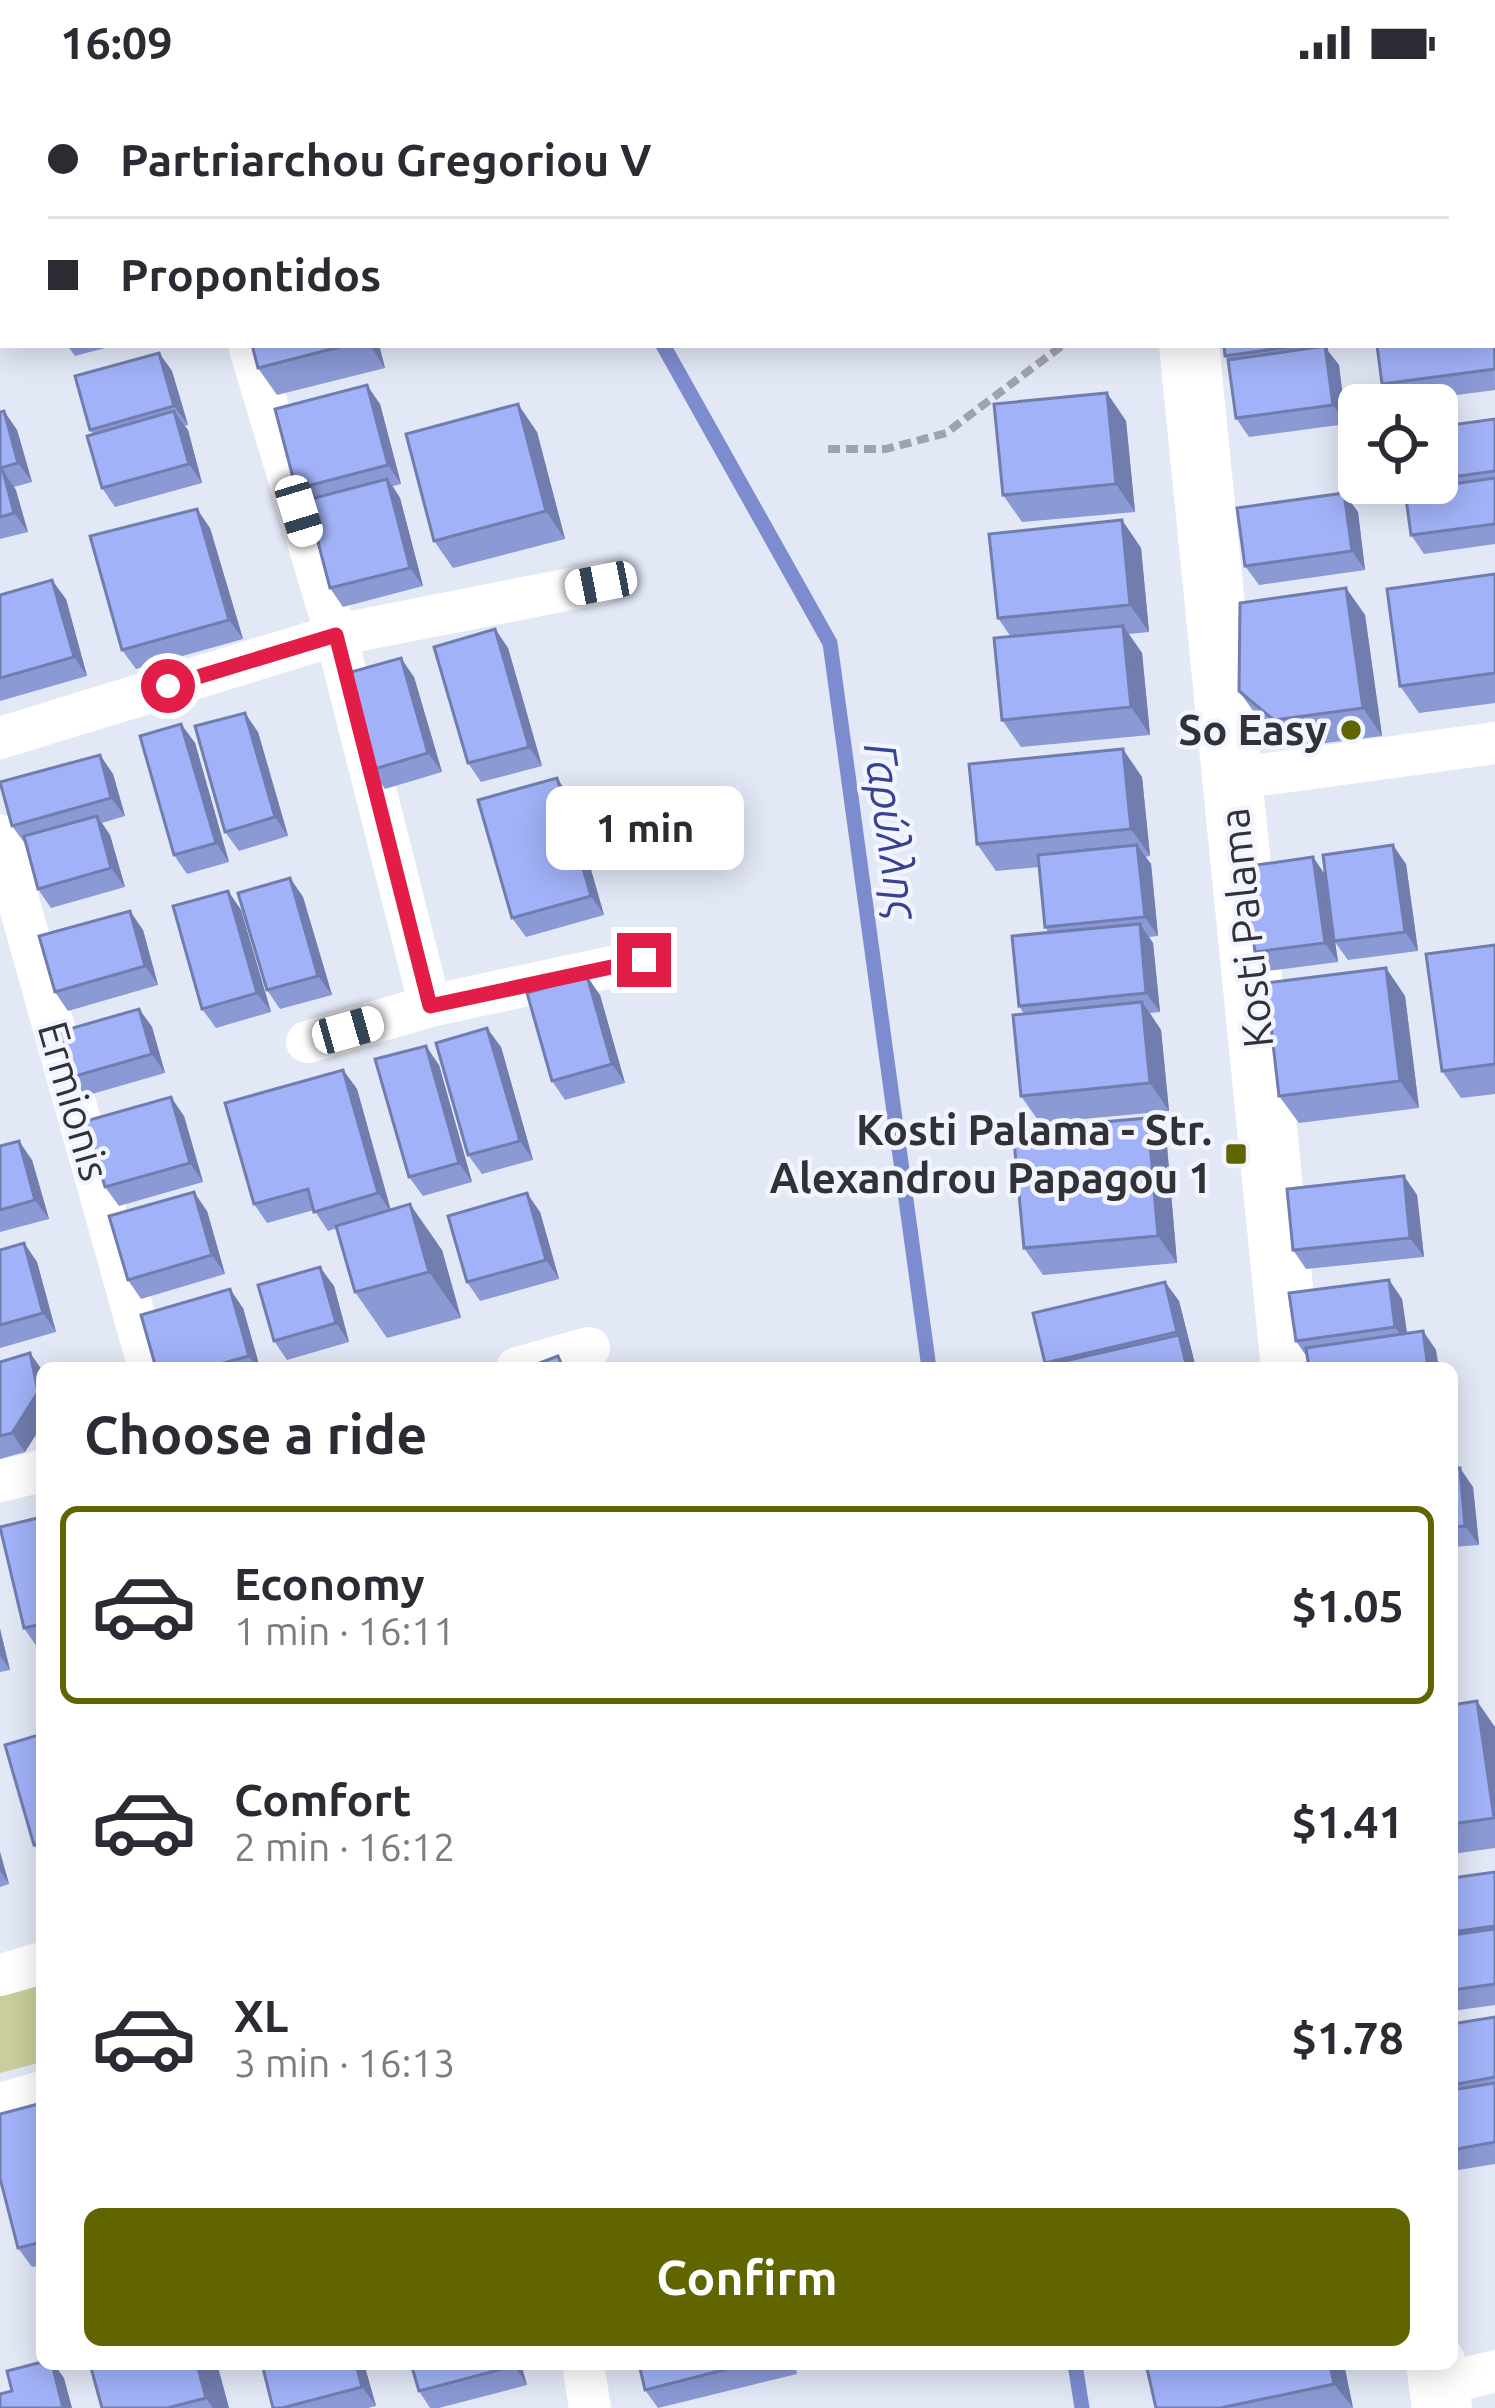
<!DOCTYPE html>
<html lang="en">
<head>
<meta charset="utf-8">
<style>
  :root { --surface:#fff; --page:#f7f7f7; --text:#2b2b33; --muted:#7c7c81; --line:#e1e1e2; --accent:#616500 }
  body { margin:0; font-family:Ubuntu,sans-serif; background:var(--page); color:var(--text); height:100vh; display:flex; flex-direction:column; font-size:45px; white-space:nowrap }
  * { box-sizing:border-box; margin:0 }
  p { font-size:39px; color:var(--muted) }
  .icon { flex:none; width:66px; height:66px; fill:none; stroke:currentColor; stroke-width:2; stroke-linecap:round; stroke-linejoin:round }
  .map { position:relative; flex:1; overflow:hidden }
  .panel { position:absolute; left:36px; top:1278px; width:1422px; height:1008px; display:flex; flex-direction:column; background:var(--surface); border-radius:18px; box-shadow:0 6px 30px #0003 }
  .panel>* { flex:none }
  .hud { position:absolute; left:0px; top:0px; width:1497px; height:264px; box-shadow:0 6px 30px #0003; display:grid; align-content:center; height:264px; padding:0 48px; background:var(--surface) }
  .controls { position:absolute; left:1338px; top:300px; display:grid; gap:24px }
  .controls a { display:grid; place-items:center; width:120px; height:120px; border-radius:18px; background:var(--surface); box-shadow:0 6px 30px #0003; font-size:60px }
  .end { position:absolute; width:54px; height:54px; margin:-27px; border:15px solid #e11d48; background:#fff; box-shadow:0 0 0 6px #fff }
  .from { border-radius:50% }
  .bubble { position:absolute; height:84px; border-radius:18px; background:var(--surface); box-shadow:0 6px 30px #0003; font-size:39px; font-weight:600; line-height:84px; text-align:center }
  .car { position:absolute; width:36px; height:72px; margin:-36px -18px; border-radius:15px; box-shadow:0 0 9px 3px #0007; background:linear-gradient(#fff 24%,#345 0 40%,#fff 0 76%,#345 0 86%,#fff 0) }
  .hud b { display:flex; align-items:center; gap:42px; height:114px; font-size:45px }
  .hud b+b { border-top:3px solid var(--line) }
  .hud i { width:30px; height:30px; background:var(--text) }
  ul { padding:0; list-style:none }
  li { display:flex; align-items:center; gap:36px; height:198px; margin:0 24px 18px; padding:0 24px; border:6px solid transparent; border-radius:18px }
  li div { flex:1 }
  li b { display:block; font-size:45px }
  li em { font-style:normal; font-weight:600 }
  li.active { border-color:var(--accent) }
  li>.icon { width:108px; height:108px; stroke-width:1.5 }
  h2 { padding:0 48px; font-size:54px; line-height:144px }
  .cta { display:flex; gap:24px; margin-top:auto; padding:24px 48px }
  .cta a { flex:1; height:138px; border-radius:18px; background:var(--accent); color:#fff; font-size:48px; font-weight:600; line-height:138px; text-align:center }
  .status { display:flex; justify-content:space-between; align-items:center; height:84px; padding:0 60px; background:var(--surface); direction:ltr }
  .status svg { height:33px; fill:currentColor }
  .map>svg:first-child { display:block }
  .green { fill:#c9ce9c }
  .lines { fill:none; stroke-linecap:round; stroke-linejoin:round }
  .stream { stroke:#7d8cce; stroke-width:15 }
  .path { stroke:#9fa3ae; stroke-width:8; stroke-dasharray:12 6; stroke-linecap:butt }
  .street { stroke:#fff; stroke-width:42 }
  .secondary { stroke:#fff; stroke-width:60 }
  .wall { fill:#8b99d5 }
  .shaded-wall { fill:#717dae }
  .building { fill:#a2b2f8; stroke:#717dae; stroke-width:3 }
  .route { stroke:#e11d48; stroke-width:15 }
  .poi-dot { fill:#616500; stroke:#f2f5ff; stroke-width:4.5 }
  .labels { text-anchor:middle; stroke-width:9; stroke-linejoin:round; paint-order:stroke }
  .poi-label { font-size:42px; font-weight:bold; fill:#303238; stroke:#f2f5ff; text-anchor:end }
  .street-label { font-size:42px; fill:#303238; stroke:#f2f5ff }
  .water-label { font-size:45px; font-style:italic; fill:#384292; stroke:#f2f5ff }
</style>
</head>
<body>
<div class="status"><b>16:09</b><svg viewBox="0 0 49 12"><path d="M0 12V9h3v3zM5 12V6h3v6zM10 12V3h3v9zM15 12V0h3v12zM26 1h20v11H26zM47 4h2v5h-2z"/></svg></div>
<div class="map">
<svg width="1495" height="2324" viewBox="0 0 1495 2324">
  <rect width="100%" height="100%" fill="#e3e8f7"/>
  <polygon class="green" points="42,1888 42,1978 0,1989 0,1901"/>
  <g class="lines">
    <g class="stream">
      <polyline points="527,0 529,3"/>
      <polyline points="663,261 830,559 929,1284"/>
      <polyline points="1075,2280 1082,2324"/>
    </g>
    <polyline class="path" points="828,365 886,365 946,349 1063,261"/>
    <g class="street">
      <polyline points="171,0 172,3"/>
      <polyline points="939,3 948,0"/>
      <polyline points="249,261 336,551 430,922"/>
      <polyline points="0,654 336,551 601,499"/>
      <polyline points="1231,695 1495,659"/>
      <polyline points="0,751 149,1284"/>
      <polyline points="307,958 430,922 644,876"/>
      <polyline points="517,1284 589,1264"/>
      <polyline points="0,1397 42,1387"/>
      <polyline points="0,1891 42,1879"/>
      <polyline points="0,2020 42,2008"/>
      <polyline points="583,2280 590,2324"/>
      <polyline points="1439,2301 1495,2287"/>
    </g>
    <g class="secondary">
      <polyline points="1127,0 1128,3"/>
      <polyline points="1189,261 1291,1284"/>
      <polyline points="1436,2280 1442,2324"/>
    </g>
  </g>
  <g class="wall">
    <polygon points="0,0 86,0 87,3 3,3 3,136 0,137"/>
    <polygon points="586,0 694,0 696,3 588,3"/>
    <polygon points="796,0 863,0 858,3 797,3"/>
    <polygon points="1388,0 1470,0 1449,3 1390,3"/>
    <polygon points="1494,177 1495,306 1396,319 1382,300 1494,261"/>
    <polygon points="67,261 116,261 75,272"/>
    <polygon points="252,261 379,261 385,284 277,311 258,284"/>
    <polygon points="1224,261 1328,261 1328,267 1339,281 1346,340 1249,353 1236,334 1228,276 1225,272"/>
    <polygon points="159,269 172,287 188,341 184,342 188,346 202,399 115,423 102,404 93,350 90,346"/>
    <polygon points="1107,309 1126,337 1135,428 1022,438 1003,411"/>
    <polygon points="380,320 401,400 393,402 400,414 423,502 343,523 330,504 308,422 296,405"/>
    <polygon points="4,327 17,346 32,398 14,403 28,448 0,455 0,328"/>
    <polygon points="1495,335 1495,460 1424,470 1411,451 1406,406 1401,399 1437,399 1437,343"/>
    <polygon points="537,348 565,455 453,484 434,457"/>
    <polygon points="1344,409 1358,428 1365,486 1259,501 1245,482"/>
    <polygon points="1122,436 1141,464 1149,548 1129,550 1142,569 1150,651 1021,663 1002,636 1011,553 998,534"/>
    <polygon points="210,444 243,555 136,585 122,566"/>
    <polygon points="1495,490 1495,619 1419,629 1400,602"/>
    <polygon points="1346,504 1365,531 1382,652 1293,663 1258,634 1239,607"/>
    <polygon points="0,511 66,515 87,592 0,617"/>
    <polygon points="495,545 508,564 542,682 481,698 468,679"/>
    <polygon points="414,593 442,688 385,705 371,686"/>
    <polygon points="181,640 195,659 229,778 187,790 174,771"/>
    <polygon points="258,648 288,752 239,767 225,748"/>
    <polygon points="100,671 113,690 125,732 102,739 110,751 125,803 51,824 38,805 26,761 12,742"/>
    <polygon points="1142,693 1150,772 1145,773 1151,780 1158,852 1149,853 1153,859 1160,928 1150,929 1161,946 1169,1027 1040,1039 1021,1012 1024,930 1019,922 1049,849 1045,843 1039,783 996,787 977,760"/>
    <polygon points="570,713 604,831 526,853 512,834"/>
    <polygon points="1313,773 1325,791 1406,780 1418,867 1348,876 1335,858 1338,878 1268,887 1255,868"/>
    <polygon points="290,794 303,813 332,911 280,925 267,906"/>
    <polygon points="228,807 241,826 271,928 216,944 202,925"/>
    <polygon points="143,846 158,901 68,927 55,908"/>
    <polygon points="1495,861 1495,1010 1461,1014 1442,987"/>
    <polygon points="1386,884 1405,912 1419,1024 1299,1039 1279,1012"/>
    <polygon points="600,911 625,999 565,1016 552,997"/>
    <polygon points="139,925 152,943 165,989 85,1012 72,993"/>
    <polygon points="501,963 533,1076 482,1090 468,1071"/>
    <polygon points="439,981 472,1098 423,1112 409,1093"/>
    <polygon points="343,986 357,1005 391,1126 442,1166 461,1234 387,1254 355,1208 337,1144 328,1147 314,1126 267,1139 254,1120"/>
    <polygon points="184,1032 203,1098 119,1122 105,1103"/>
    <polygon points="1148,1034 1167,1062 1177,1179 1043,1191 1024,1164"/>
    <polygon points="0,1062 32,1076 49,1135 0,1148"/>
    <polygon points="1404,1092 1417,1111 1424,1173 1306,1185 1293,1166"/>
    <polygon points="207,1127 225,1190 141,1215 128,1196"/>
    <polygon points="540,1128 559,1195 480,1217 467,1198"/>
    <polygon points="24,1159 37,1178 56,1248 0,1264 0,1166"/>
    <polygon points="1389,1196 1402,1215 1407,1250 1423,1247 1436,1266 1307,1273 1296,1257"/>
    <polygon points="1165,1198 1179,1217 1196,1284 1047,1284 1045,1279"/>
    <polygon points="334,1202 349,1258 287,1276 274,1257"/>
    <polygon points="243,1224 260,1284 156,1284"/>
    <polygon points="30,1269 42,1286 42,1341 25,1368 0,1375 0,1278"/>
    <polygon points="1452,1385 1473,1403 1479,1461 1452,1463"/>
    <polygon points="42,1433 42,1562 37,1563 24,1544"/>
    <polygon points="0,1545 10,1586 0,1588"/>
    <polygon points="1452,1621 1495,1643 1495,1764 1452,1770"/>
    <polygon points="42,1650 42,1772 34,1761"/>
    <polygon points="0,1768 9,1800 0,1803"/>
    <polygon points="1495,1788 1495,1921 1452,1927 1452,1794"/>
    <polygon points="1495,1933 1495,2080 1452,2087 1452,1940"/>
    <polygon points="42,2019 42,2181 32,2183 18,2164"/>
    <polygon points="90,2280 217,2280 229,2324 102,2324"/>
    <polygon points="262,2280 364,2280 376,2322 368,2324 273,2324"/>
    <polygon points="521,2280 527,2301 439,2324 430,2324 419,2307"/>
    <polygon points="639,2280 795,2280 797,2290 658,2324 645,2306"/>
    <polygon points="1146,2280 1344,2280 1353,2324 1156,2324"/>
  </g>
  <g class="shaded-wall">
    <polygon points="370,261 379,261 385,284"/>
    <polygon points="1318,261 1328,261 1328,267 1339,281 1346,340 1333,321 1327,273"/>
    <polygon points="159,269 172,287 188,341 174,322"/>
    <polygon points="367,301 380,320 401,400 388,381"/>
    <polygon points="1107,309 1126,337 1135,428 1116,400"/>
    <polygon points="518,320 537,348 565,455 546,427"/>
    <polygon points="4,327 17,346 32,398 18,379"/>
    <polygon points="174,327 188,346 202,399 189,380"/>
    <polygon points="3,387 16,406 28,448 14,429"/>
    <polygon points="387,395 400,414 423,502 410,484"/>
    <polygon points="1344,409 1358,428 1365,486 1352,467"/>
    <polygon points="197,425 210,444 243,555 229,536"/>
    <polygon points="1122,436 1141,464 1149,548 1130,521"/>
    <polygon points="52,496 66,515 87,592 74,573"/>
    <polygon points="1346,504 1365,531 1382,652 1363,624"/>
    <polygon points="1123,542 1142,569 1150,651 1131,623"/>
    <polygon points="495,545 508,564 542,682 529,663"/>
    <polygon points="401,574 414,593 442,688 428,669"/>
    <polygon points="245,629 258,648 288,752 275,733"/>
    <polygon points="181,640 195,659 229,778 216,759"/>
    <polygon points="1123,665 1142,693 1150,772 1131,745"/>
    <polygon points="100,671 113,690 125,732 111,714"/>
    <polygon points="557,694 570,713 604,831 591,812"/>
    <polygon points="97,732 110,751 125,803 111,784"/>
    <polygon points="1137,761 1151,780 1158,852 1145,833"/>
    <polygon points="1393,761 1406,780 1418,867 1405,848"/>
    <polygon points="1313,773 1326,792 1338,878 1325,859"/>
    <polygon points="290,794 303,813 332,911 318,892"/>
    <polygon points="228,807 241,826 271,928 257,909"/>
    <polygon points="130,827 143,846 158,901 145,882"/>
    <polygon points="1140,840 1153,859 1160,928 1146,909"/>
    <polygon points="1386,884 1405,912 1419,1024 1400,997"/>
    <polygon points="587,892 600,911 625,999 612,980"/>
    <polygon points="1142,918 1161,946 1169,1027 1150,999"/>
    <polygon points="139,925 152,943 165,989 152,970"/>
    <polygon points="487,944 501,963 533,1076 520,1057"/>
    <polygon points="426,962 439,981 472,1098 459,1079"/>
    <polygon points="343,986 357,1005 391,1128 378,1109"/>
    <polygon points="171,1013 184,1032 203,1098 190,1079"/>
    <polygon points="1148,1034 1167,1062 1177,1179 1158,1152"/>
    <polygon points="19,1057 32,1076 49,1135 35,1116"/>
    <polygon points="1404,1092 1417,1111 1424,1173 1410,1154"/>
    <polygon points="194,1108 207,1127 225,1190 212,1171"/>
    <polygon points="527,1109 540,1128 559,1195 546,1176"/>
    <polygon points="410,1120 442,1166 461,1234 429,1188"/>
    <polygon points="24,1159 37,1178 56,1248 43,1229"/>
    <polygon points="320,1183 334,1202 349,1258 336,1239"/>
    <polygon points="1389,1196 1402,1215 1409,1262 1395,1243"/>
    <polygon points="1165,1198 1179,1217 1196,1284 1187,1284"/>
    <polygon points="230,1205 243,1224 260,1284 257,1284 249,1272"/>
    <polygon points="1423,1247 1436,1266 1439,1284 1428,1284"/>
    <polygon points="30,1269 42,1286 42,1341 25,1368 12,1349"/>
    <polygon points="1460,1384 1473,1403 1479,1461 1465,1442"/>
    <polygon points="0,1545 10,1586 0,1572"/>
    <polygon points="1477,1617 1495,1643 1495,1735"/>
    <polygon points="0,1768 9,1800 0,1787"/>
    <polygon points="52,2280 54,2280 64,2294 72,2324 63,2324"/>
    <polygon points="197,2280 217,2280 229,2324 213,2324 206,2314"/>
    <polygon points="356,2280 364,2280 376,2322 362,2303"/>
    <polygon points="513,2280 521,2280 527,2301"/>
    <polygon points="1330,2280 1344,2280 1353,2324 1334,2300"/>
  </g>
  <g class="building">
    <polygon points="0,0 79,0 80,3 3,3 3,50 0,51"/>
    <polygon points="197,0 286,0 287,3 198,3"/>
    <polygon points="586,0 615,0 609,3 588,3"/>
    <polygon points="668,0 692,0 694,3 662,3"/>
    <polygon points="1161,0 1266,0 1266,3 1162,3"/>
    <polygon points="3,56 3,113 0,114 0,57"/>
    <polygon points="1494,177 1495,177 1494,231"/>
    <polygon points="1494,236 1495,285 1382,300 1377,261 1494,261"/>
    <polygon points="252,261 347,261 258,284"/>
    <polygon points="1224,261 1303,261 1225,272"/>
    <polygon points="1325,262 1333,321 1236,334 1228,276"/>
    <polygon points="159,269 174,322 90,346 75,292"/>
    <polygon points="367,301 388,381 296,405 275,325"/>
    <polygon points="1107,309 1116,400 1003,411 994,320"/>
    <polygon points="518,320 546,427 434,457 406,350"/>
    <polygon points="4,327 18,379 0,384 0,328"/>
    <polygon points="174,327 189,380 102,404 87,352"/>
    <polygon points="1495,335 1495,387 1437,395 1437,343"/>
    <polygon points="0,387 3,387 14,429 0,433"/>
    <polygon points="1495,394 1495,440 1411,451 1405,407"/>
    <polygon points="387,395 410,484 330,504 307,416"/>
    <polygon points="1344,409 1352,467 1245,482 1237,424"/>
    <polygon points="197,425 229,536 122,566 90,452"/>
    <polygon points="1122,436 1130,521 998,534 989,450"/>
    <polygon points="1495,490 1495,589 1400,602 1387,505"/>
    <polygon points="52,496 74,573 0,594 0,511"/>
    <polygon points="1346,504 1363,624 1274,636 1239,607 1240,519"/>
    <polygon points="1123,542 1131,623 1002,636 994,554"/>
    <polygon points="495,545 529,663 468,679 434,563"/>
    <polygon points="401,574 428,669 371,686 344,590"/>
    <polygon points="245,629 275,733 225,748 195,642"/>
    <polygon points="181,640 216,759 174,771 140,652"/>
    <polygon points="1123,665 1131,745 977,760 969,680"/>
    <polygon points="100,671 111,714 12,742 0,698"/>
    <polygon points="557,694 591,812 512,834 478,716"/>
    <polygon points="97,732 111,784 38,805 24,752"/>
    <polygon points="1137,761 1145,833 1045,843 1038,771"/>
    <polygon points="1393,761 1405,848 1334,857 1323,771"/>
    <polygon points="1313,773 1325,859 1255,868 1243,783"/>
    <polygon points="290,794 318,892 267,906 238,809"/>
    <polygon points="228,807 257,909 202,925 173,822"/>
    <polygon points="130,827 145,882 55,908 39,852"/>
    <polygon points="1140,840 1146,909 1019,922 1012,852"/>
    <polygon points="1495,861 1495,980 1442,987 1426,870"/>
    <polygon points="1386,884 1400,997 1279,1012 1266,899"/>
    <polygon points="587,892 612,980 552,997 527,909"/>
    <polygon points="1142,918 1150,999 1021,1012 1013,931"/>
    <polygon points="139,925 152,970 72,993 59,948"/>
    <polygon points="487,944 520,1057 468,1071 436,959"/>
    <polygon points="426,962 459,1079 409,1093 375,975"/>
    <polygon points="343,986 378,1109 314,1128 308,1105 254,1120 225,1019"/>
    <polygon points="171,1013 190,1079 105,1103 86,1037"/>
    <polygon points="1148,1034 1158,1152 1024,1164 1013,1046"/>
    <polygon points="19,1057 35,1116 0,1126 0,1062"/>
    <polygon points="1404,1092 1410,1154 1293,1166 1287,1105"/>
    <polygon points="194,1108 212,1171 128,1196 109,1132"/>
    <polygon points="527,1109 546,1176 467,1198 448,1132"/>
    <polygon points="410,1120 429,1188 355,1208 336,1142"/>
    <polygon points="24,1159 43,1229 0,1241 0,1166"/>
    <polygon points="320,1183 336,1239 274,1257 258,1201"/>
    <polygon points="1389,1196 1395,1243 1296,1257 1289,1209"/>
    <polygon points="1165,1198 1177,1248 1045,1279 1033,1229"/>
    <polygon points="230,1205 249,1272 205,1284 156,1284 141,1231"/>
    <polygon points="1423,1247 1428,1284 1309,1284 1306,1264"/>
    <polygon points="1179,1251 1187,1284 1047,1284 1047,1281"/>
    <polygon points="30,1269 38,1308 12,1349 0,1352 0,1278"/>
    <polygon points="558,1272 563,1284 527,1284"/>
    <polygon points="1460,1384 1465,1442 1452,1443 1452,1385"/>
    <polygon points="42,1433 42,1540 24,1544 0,1443"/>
    <polygon points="1477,1617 1494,1734 1452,1740 1452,1621"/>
    <polygon points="42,1650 42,1758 34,1761 5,1661"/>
    <polygon points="1495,1788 1495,1842 1452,1848 1452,1794"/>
    <polygon points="1495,1845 1495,1900 1452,1906 1452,1851"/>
    <polygon points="1495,1933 1495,1993 1452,2001 1452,1940"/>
    <polygon points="1495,1999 1495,2058 1452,2066 1452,2006"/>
    <polygon points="42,2019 42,2158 18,2164 0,2094 0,2030"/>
    <polygon points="42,2278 42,2280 52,2280 63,2324 0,2324 0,2310 12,2307 7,2287"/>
    <polygon points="90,2280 197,2280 206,2314 167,2324 102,2324"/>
    <polygon points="262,2280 356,2280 362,2303 282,2324 273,2324"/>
    <polygon points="411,2280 513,2280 514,2282 419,2307"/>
    <polygon points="639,2280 747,2280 645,2306"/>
    <polygon points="1146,2280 1330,2280 1334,2300 1220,2324 1156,2324"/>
  </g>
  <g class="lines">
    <polyline class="route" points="168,602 336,551 430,922 644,876"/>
  </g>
  <g class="poi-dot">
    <circle cx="1351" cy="646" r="12"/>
    <rect x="1224" y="1058" width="24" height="24" rx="6"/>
  </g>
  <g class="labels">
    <g class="poi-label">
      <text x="1327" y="661">So Easy</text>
      <text x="1212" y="1061">Kosti Palama - Str.<tspan x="1212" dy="48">Alexandrou Papagou 1</tspan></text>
    </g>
    <g class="street-label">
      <text transform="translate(1246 844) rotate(-96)" y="15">Kosti Palama</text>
      <text transform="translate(74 1017) rotate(74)" y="15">Ermionis</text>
    </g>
    <g class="water-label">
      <text transform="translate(892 747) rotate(82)" y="16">Γαρύλλης</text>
    </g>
  </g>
</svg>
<div class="controls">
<a><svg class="icon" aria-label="locate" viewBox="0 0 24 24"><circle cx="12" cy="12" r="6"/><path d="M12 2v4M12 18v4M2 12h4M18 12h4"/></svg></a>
</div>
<i class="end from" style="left:168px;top:602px"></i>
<i class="end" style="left:644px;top:876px"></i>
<div class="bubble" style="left:546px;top:702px;width:198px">1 min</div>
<i class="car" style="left:299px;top:427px;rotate:163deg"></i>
<i class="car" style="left:601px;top:499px;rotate:259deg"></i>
<i class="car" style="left:348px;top:946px;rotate:74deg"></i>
<div class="hud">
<b><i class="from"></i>Partriarchou Gregoriou V</b>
<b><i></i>Propontidos</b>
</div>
<section class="panel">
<h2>Choose a ride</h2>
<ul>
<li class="active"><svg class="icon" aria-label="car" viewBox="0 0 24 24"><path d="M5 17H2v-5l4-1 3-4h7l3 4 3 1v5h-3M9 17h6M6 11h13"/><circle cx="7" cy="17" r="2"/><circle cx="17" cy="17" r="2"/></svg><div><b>Economy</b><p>1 min · 16:11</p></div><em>$1.05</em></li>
<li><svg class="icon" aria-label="car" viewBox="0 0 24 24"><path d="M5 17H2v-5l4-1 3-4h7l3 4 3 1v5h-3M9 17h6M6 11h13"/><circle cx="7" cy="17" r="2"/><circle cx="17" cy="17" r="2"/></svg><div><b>Comfort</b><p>2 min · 16:12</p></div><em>$1.41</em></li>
<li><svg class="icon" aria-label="car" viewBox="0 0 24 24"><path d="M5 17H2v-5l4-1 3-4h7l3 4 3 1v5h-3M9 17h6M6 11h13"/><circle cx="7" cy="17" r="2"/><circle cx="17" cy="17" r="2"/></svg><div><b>XL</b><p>3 min · 16:13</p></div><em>$1.78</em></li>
</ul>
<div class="cta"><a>Confirm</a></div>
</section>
</div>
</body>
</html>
